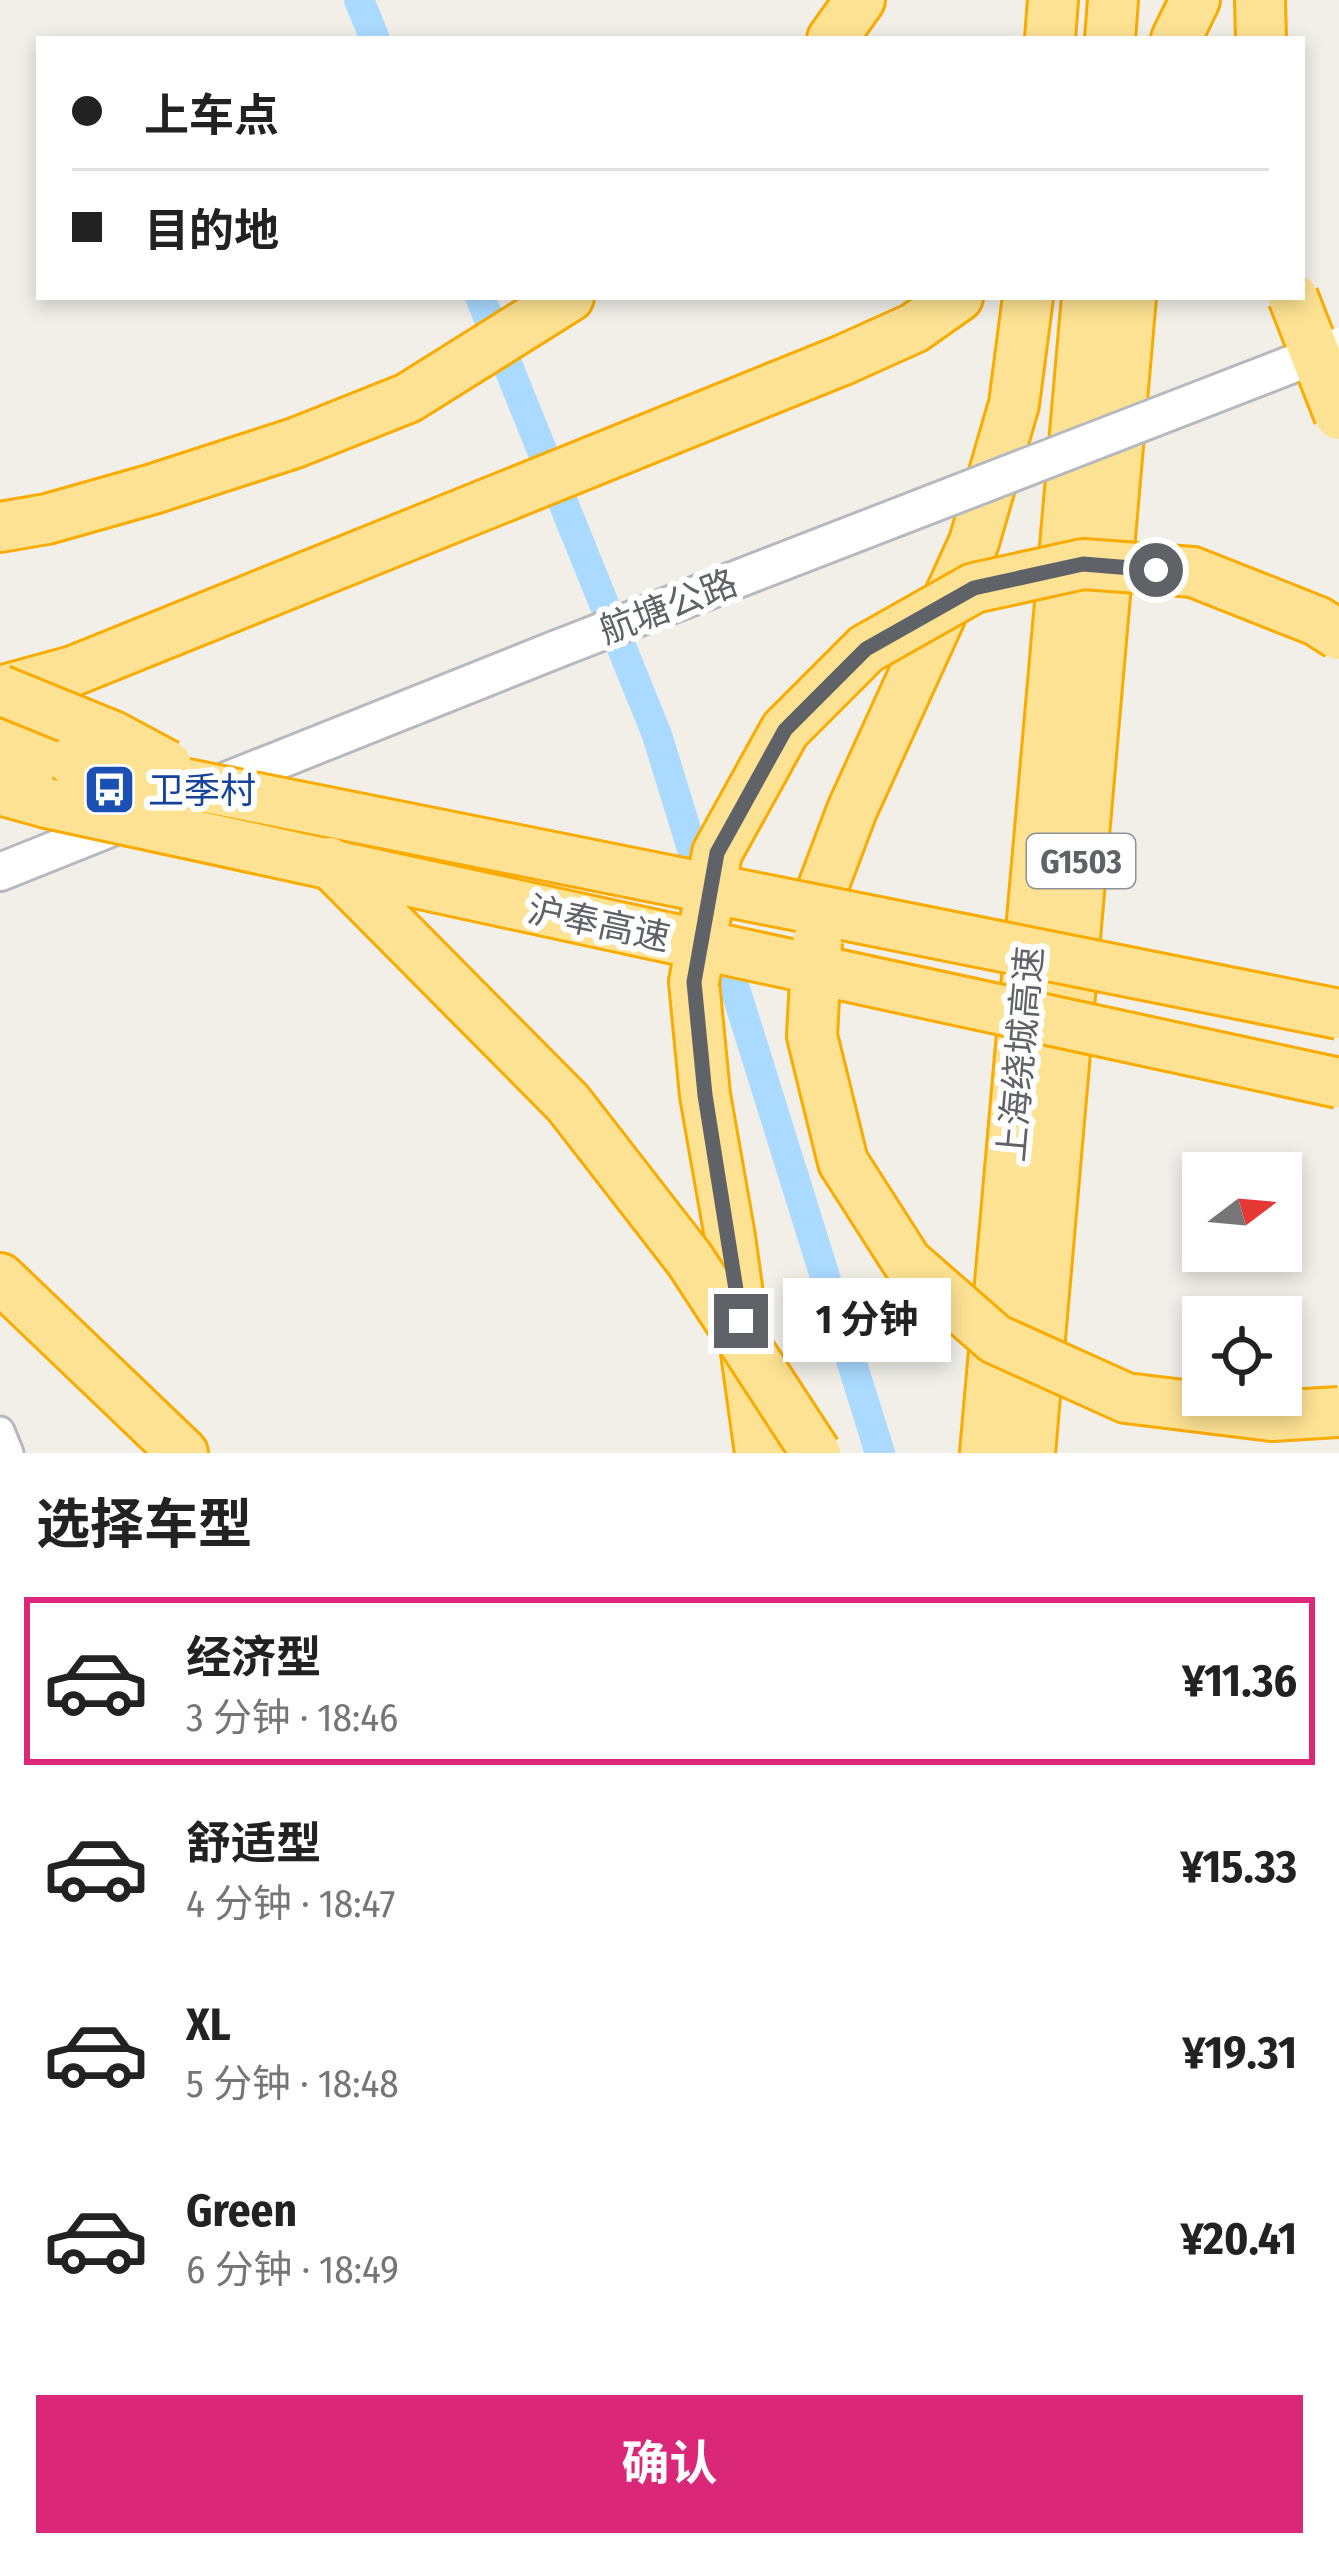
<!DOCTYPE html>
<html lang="zh">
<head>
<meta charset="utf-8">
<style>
  :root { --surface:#fff; --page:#f2f2f2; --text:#222; --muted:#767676; --line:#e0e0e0; --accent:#db2777 }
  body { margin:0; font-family:"Fira Sans Condensed","Noto Sans SC",sans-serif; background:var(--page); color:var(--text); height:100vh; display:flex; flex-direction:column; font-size:45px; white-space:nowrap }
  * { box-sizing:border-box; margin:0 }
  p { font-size:39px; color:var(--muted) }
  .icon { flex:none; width:66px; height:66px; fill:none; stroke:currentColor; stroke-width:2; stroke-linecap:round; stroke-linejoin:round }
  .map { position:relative; height:1453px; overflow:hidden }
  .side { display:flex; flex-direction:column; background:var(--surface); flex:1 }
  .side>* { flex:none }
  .top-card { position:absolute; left:36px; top:36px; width:1269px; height:264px; border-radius:0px; box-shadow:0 6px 18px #0003; display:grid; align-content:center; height:264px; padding:0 36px; background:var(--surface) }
  .needle { width:78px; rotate:74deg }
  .controls { position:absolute; left:1182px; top:1152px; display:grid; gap:24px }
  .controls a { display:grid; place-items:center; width:120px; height:120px; border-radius:0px; background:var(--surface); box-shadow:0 6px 18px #0003; font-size:60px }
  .end { position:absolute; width:54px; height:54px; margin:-27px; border:15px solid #5f6368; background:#fff; box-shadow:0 0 0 6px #fff }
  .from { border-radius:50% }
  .bubble { position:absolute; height:84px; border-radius:0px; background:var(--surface); box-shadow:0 6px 18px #0003; font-size:39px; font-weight:700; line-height:84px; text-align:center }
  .top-card b { display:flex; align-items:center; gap:42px; height:114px; font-size:45px }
  .top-card b+b { border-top:3px solid var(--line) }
  .top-card i { width:30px; height:30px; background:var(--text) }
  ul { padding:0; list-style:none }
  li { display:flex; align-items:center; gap:36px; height:168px; margin:0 24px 18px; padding:0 12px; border:6px solid transparent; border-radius:0px }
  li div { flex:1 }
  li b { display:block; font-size:45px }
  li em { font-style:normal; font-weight:700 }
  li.on { border-color:var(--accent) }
  li>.icon { width:108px; height:108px; stroke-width:1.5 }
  h2 { padding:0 36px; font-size:54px; line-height:144px }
  .cta { display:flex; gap:24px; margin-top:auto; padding:24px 36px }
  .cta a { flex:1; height:138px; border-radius:0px; background:var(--accent); color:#fff; font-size:48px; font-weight:700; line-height:138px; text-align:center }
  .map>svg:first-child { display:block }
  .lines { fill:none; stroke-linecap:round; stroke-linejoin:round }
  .canal { stroke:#aadaff; stroke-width:30 }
  .street-casing { stroke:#b5b8bc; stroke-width:33 }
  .secondary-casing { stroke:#b6babf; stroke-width:42 }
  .highway-casing { stroke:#f9ab00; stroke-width:54 }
  .street { stroke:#fff; stroke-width:27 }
  .secondary { stroke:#fff; stroke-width:36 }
  .highway { stroke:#fde293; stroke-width:48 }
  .secondary-bridge-casing { stroke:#b6babf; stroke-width:42; stroke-linecap:butt }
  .highway-bridge-casing { stroke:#f9ab00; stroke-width:54; stroke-linecap:butt }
  .secondary-bridge { stroke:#fff; stroke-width:36 }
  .highway-bridge { stroke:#fde293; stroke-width:48 }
  .route { stroke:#5f6368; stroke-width:15 }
  .labels { text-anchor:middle; stroke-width:12; stroke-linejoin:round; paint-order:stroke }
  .shield { fill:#fff; stroke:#8f9295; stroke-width:3 }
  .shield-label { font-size:33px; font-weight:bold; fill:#5f6368 }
  .street-label { font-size:36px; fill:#5f6368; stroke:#fff }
  .transit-label { font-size:36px; fill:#164399; stroke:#fff; text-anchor:start }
</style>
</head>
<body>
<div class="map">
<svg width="1339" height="1453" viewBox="0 0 1339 1453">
  <rect width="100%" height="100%" fill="#f1efe8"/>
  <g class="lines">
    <g class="canal">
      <polyline points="359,0 375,39"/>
      <polyline points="480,297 657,735 705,891"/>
      <polyline points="719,937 880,1453"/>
    </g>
    <defs>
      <polyline id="street" points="0,1431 9,1453"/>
      <g id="secondary">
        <polyline points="204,790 557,649"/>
        <polyline points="0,872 130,820"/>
      </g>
      <g id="highway">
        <polyline points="1260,0 1261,39"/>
        <polyline points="832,39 860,0"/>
        <polyline points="1050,39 1053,0"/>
        <polyline points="1110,39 1113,0"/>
        <polyline points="1176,39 1195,0"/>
        <polyline points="0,527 47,519 153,489 295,443 408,398 569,297"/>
        <polyline points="0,691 73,671 843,360 914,328 958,297"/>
        <polyline points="0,741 72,761"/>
        <polyline points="0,790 47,803"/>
        <polyline points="820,895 852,810 974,542 1014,404 1028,297"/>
        <polyline points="694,982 705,1095 730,1237 760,1453"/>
        <polyline points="0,1278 183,1453"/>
        <polyline points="985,1453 1087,297"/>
        <polyline points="1030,1453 1131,297"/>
      </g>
    </defs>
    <use href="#street" class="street-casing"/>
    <use href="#secondary" class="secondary-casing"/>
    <use href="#highway" class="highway-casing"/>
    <use href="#street" class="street"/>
    <use href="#secondary" class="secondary"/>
    <use href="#highway" class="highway"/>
    <defs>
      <polyline id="secondary-bridge" points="557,649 1339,346"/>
      <g id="highway-bridge">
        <polyline points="1293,297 1339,415"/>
        <polyline points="0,690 113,736 167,765"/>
        <polyline points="72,761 1339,1014"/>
        <polyline points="47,803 1339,1083"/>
        <polyline points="329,862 568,1103 690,1260 816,1453"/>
        <polyline points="817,942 812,1036 843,1162 907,1262 995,1339 1126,1398 1272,1416 1339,1412"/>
        <polyline points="694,982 717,853 785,730 866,649 974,588 1083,564 1193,572 1317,621 1339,635"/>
      </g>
    </defs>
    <use href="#secondary-bridge" class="secondary-bridge-casing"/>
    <use href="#highway-bridge" class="highway-bridge-casing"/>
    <use href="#secondary-bridge" class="secondary-bridge"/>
    <use href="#highway-bridge" class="highway-bridge"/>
  </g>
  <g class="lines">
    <polyline class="route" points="741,1321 705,1095 694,982 717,853 785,730 866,649 974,588 1083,564 1156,570"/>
  </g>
  <defs>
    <symbol id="bus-square" viewBox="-11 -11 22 22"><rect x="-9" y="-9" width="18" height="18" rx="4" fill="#1a4fb4" stroke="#fff"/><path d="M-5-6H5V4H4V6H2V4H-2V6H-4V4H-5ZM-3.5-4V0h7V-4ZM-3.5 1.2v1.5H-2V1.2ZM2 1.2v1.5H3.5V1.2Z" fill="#fff"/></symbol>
  </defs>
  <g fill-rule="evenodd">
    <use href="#bus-square" x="80" y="760" width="59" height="59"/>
  </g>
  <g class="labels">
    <rect class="shield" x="1027" y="834" width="108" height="54" rx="9"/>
    <g class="shield-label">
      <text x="1081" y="873">G1503</text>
    </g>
    <g class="street-label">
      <text transform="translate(668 606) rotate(-21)" y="13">航塘公路</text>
      <text transform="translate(599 923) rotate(12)" y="13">沪奉高速</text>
      <text transform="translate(1020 1054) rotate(-85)" y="13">上海绕城高速</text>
    </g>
    <g class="transit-label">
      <text x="148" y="803">卫季村</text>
    </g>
  </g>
</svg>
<div class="controls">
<a><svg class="needle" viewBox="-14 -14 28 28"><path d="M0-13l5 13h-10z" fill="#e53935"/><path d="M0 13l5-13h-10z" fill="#767676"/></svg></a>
<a><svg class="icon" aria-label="locate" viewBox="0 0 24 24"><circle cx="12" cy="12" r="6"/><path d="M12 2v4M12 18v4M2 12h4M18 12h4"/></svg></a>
</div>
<i class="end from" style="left:1156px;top:570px"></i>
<i class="end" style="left:741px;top:1321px"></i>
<div class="bubble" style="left:783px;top:1278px;width:168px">1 分钟</div>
<div class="top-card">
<b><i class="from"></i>上车点</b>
<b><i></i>目的地</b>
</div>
</div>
<section class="side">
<h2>选择车型</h2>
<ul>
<li class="on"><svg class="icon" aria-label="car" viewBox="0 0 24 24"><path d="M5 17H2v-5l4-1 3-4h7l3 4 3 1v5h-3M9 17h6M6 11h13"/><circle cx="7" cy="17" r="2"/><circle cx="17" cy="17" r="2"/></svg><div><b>经济型</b><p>3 分钟 · 18:46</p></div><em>¥11.36</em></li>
<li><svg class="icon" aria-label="car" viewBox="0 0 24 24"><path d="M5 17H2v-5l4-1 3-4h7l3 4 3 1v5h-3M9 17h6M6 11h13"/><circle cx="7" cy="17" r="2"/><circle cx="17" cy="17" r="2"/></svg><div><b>舒适型</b><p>4 分钟 · 18:47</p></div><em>¥15.33</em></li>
<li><svg class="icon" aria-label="car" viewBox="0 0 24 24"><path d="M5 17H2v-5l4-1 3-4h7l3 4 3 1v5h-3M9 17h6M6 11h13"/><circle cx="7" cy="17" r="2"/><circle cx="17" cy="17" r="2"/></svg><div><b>XL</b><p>5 分钟 · 18:48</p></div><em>¥19.31</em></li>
<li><svg class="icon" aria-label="car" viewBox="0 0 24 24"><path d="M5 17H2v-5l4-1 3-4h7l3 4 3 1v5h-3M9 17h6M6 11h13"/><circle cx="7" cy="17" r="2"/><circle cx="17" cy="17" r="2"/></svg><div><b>Green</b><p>6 分钟 · 18:49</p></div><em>¥20.41</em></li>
</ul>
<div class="cta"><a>确认</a></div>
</section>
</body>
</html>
